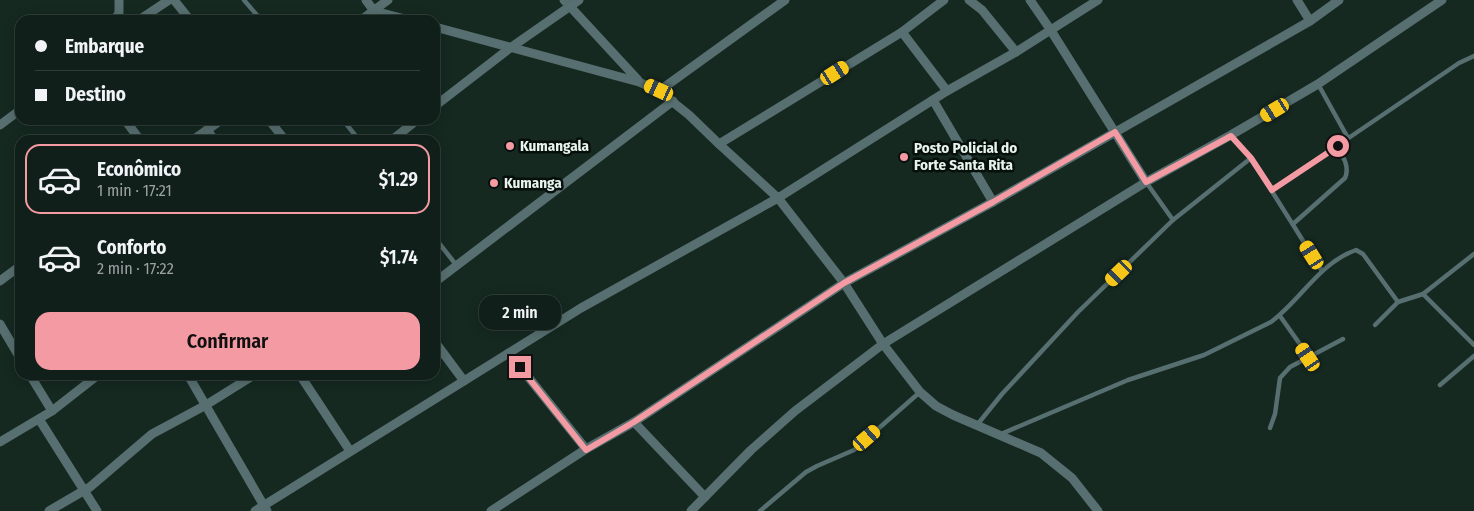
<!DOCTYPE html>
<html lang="pt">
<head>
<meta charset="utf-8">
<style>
  :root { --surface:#101f19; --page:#192722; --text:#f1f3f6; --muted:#9ca2a2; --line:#303d38; --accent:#f49aa3 }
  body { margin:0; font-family:"Fira Sans Condensed",sans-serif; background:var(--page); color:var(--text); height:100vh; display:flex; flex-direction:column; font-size:19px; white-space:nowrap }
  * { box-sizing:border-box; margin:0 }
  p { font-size:16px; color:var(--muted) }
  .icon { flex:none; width:28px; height:28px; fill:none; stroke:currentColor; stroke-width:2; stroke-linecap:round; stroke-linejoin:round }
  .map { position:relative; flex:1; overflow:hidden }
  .side { position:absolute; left:15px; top:135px; width:425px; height:245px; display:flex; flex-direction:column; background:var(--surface); border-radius:15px; box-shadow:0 2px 12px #0003,0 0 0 1px var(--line) }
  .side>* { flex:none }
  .guide { position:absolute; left:15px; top:15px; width:425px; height:110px; border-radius:15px; box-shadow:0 2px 12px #0003,0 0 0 1px var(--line); display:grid; align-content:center; height:110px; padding:0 20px; background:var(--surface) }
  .end { position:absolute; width:22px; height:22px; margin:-11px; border:6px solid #f49aa3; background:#111; box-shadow:0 0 0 2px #111 }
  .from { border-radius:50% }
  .bubble { position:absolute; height:35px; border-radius:15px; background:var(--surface); box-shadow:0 2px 12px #0003,0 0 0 1px var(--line); font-size:16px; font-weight:600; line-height:35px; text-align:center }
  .car { position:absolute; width:15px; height:30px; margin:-15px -8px; border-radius:6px; box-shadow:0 0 4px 1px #0007; background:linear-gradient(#f5c518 24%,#345 0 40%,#f5c518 0 76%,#345 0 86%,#f5c518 0) }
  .guide b { display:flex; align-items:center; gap:18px; height:48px; font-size:19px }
  .guide b+b { border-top:1px solid var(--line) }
  .guide i { width:12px; height:12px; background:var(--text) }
  ul { padding:9px 0 0; list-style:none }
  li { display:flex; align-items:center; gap:15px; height:70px; margin:0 10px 8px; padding:0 10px; border:2px solid transparent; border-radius:15px }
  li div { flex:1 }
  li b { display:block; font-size:19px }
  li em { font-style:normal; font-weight:600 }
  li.current { border-color:var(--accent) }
  li>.icon { width:45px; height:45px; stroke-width:1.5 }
  .cta { display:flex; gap:10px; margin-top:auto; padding:10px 20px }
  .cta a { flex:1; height:58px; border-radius:15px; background:var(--accent); color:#111; font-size:20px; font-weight:600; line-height:58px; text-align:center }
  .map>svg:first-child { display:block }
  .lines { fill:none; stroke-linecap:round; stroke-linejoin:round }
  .lane { stroke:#576f70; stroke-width:4.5 }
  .street { stroke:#576f70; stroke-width:9 }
  .route { stroke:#f49aa3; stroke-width:6 }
  .poi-dot { fill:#f49aa3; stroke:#070f0c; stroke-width:2 }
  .labels { text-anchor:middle; stroke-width:5; stroke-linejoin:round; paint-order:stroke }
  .poi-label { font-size:15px; font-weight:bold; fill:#e7f3ed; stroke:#070f0c; text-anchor:start }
</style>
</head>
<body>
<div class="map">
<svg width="1474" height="511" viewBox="0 0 1474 511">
  <rect width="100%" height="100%" fill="#152921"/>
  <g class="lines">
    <g class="lane">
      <polyline points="244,0 261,20"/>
      <polyline points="1318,84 1348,138"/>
      <polyline points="203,120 217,140"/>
      <polyline points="343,120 359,140"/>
      <polyline points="1231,135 1251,158 1322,271"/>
      <polyline points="1146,182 1173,220"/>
      <polyline points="1272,190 1459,63 1474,56"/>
      <path d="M1293 224 1345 178C1350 167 1343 156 1337 146"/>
      <polyline points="435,238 457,266"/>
      <polyline points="1474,254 1423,294 1474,345"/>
      <polyline points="1280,316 1309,357"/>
      <polyline points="1375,325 1398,302 1423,294"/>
      <polyline points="1440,385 1474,356"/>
      <polyline points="977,425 1002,394 1078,312 1173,220 1251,158"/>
      <polyline points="1270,428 1275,414 1280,378 1290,367 1343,339"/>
      <path d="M1001 434 1128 380 1204 355 1271 322C1301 300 1319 263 1356 250L1363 254 1398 302"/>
      <polyline points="760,511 806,472 817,466 854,450 920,392"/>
    </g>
    <g class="street">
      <polyline points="174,0 190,20"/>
      <polyline points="366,0 374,11 409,20"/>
      <polyline points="564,0 638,80"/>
      <polyline points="969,0 982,10 1016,52"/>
      <polyline points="1030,0 1050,29 1146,182"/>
      <polyline points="1297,0 1310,21"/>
      <polyline points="114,20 119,13 119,0"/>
      <polyline points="139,20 169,0"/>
      <polyline points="361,20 388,0"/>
      <polyline points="435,27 639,82 659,91 689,115 719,144 778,198 844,283 883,344 920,392 936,406 953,415 1041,453 1072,478 1098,511"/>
      <polyline points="902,32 947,91"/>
      <polyline points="659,91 785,0"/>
      <polyline points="933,100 993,202"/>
      <polyline points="435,106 510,48 579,0"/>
      <polyline points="125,120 140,140"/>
      <polyline points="269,120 285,140"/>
      <polyline points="0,125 20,110"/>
      <polyline points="193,140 221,120"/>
      <polyline points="392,140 417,120"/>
      <polyline points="719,144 902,32 944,0"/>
      <polyline points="0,281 20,266"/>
      <polyline points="435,282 673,101"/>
      <polyline points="0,324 20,358"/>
      <polyline points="435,342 464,381"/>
      <polyline points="509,353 586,449"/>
      <polyline points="30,375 52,411"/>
      <polyline points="188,375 267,511"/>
      <polyline points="300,375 350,451"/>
      <polyline points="39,419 97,511"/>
      <polyline points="634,422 705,497"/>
      <polyline points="0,442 52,411 98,375"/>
      <polyline points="49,511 90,487 152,434 206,405 254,375"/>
      <polyline points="255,511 581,308 778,198 947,91 1016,52 1098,0"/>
      <polyline points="491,511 586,449 634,422 844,283 993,202 1310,21 1339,0"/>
      <polyline points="691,511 751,450 795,411 883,344 1146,182 1231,135 1318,84 1442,0"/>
    </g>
  </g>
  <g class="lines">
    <polyline class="route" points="520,367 586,450 634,422 844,283 993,202 1115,132 1146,182 1231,136 1251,158 1272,190 1338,146"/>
  </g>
  <g class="poi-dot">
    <circle cx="510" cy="146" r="5"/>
    <circle cx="904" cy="157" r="5"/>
    <circle cx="494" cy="183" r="5"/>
  </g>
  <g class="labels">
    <g class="poi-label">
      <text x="520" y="151">Kumangala</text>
      <text x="914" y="153">Posto Policial do<tspan x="914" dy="17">Forte Santa Rita</tspan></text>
      <text x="504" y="188">Kumanga</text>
    </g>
  </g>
</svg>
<i class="end from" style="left:1338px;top:146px"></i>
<i class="end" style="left:520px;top:367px"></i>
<div class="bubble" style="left:479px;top:295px;width:82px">2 min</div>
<i class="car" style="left:835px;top:73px;rotate:58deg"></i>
<i class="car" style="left:659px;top:90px;rotate:295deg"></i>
<i class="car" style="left:1275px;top:110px;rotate:239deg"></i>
<i class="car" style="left:1312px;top:255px;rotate:328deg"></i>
<i class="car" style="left:1119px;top:273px;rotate:226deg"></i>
<i class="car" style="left:1308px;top:357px;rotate:326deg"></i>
<i class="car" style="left:867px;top:438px;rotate:49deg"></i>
<div class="guide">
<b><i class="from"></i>Embarque</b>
<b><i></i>Destino</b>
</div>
<section class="side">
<ul>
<li class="current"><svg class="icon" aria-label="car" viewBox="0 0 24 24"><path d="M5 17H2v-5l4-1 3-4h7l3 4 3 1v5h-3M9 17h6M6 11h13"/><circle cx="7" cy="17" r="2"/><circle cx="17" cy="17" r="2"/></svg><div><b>Econômico</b><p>1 min · 17:21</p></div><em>$1.29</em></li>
<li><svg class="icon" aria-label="car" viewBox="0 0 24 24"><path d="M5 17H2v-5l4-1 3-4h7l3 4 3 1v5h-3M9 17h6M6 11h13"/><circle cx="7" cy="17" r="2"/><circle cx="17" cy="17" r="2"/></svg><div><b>Conforto</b><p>2 min · 17:22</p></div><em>$1.74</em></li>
</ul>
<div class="cta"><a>Confirmar</a></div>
</section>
</div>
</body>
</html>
